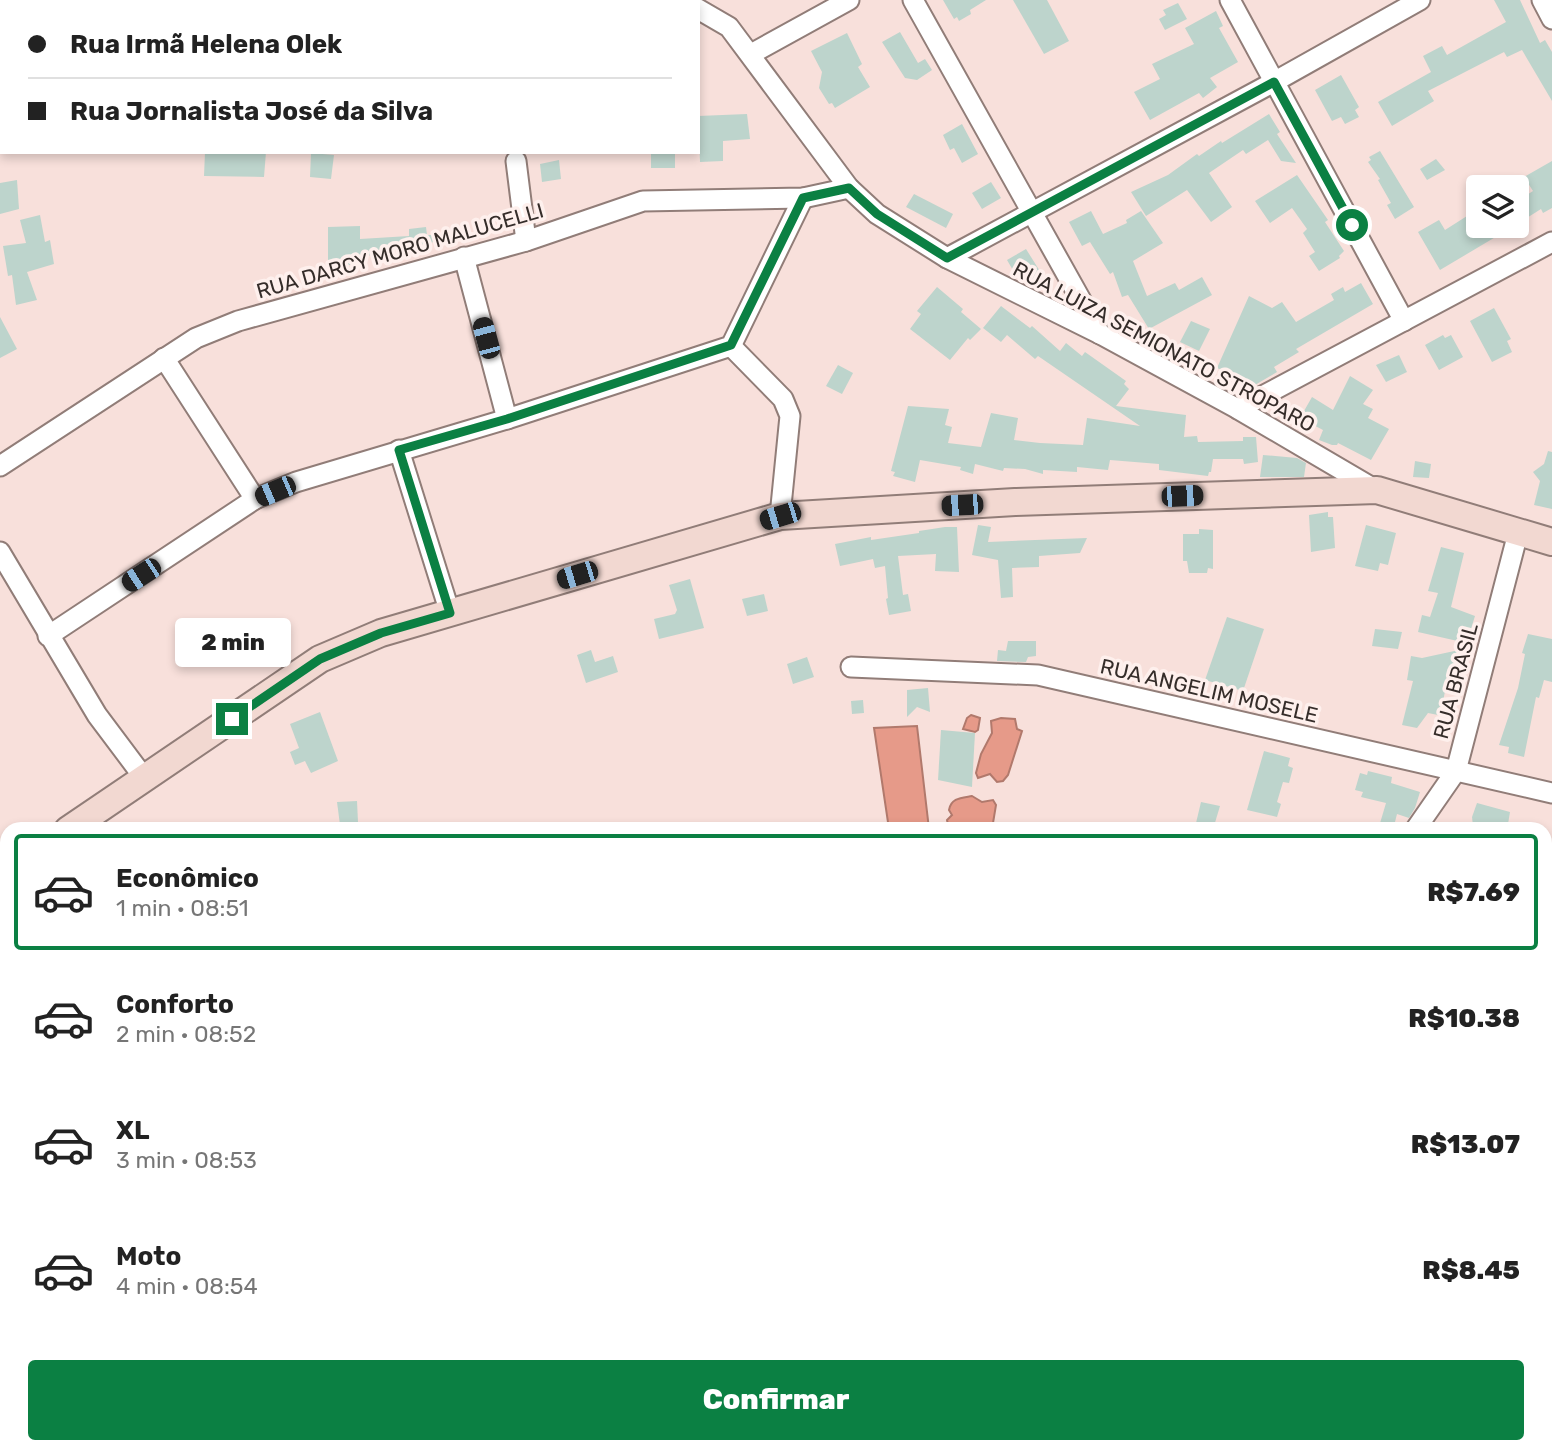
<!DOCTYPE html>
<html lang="pt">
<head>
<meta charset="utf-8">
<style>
  :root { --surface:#fff; --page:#f6f6f6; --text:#222; --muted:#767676; --line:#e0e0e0; --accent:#0b8043 }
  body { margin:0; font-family:Rubik,sans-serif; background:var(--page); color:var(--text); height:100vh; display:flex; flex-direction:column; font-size:26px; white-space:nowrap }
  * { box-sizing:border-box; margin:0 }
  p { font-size:23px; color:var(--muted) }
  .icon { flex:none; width:38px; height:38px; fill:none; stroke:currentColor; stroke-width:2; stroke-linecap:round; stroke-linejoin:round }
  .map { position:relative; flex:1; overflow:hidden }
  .drawer { position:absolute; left:0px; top:822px; width:1552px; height:632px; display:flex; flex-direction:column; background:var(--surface); border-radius:21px 21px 0 0; box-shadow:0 4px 10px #0003 }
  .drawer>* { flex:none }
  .guide { position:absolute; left:0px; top:0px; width:700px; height:154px; box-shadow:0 4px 10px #0003; display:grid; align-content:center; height:154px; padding:0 28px; background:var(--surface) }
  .fabs { position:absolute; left:1466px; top:175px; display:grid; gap:14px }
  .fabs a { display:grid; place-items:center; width:63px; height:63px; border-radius:7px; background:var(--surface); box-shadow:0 4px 10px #0003; font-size:35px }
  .end { position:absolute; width:32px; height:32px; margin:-16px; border:9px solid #0b8043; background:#fff; box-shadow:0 0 0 4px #fff }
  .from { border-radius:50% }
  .bubble { position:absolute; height:49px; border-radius:7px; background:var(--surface); box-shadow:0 4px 10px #0003; font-size:23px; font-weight:800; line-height:49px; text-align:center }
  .car { position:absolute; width:21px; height:42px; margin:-21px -10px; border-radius:9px; box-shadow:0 0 5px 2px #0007; background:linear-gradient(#222 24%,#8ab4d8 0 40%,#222 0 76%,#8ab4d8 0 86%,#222 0) }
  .guide b { display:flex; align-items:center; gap:24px; height:66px; font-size:26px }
  .guide b+b { border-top:2px solid var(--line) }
  .guide i { width:18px; height:18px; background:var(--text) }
  ul { padding:12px 0 0; list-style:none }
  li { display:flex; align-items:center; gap:21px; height:116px; margin:0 14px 10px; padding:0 14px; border:4px solid transparent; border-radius:7px }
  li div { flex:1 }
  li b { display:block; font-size:26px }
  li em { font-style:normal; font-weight:800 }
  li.on { border-color:var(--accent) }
  li>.icon { width:63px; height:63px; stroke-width:1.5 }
  .primary-button { display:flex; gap:14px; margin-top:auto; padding:14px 28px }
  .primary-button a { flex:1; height:80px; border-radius:7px; background:var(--accent); color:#fff; font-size:28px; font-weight:800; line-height:80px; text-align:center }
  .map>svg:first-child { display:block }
  .forest { fill:#e19684 }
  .water { fill:#e69a89; stroke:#b1796c; stroke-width:2 }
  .building { fill:#bdd4cc }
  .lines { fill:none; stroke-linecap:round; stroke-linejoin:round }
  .street-casing { stroke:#917d78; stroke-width:23 }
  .secondary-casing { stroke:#917d78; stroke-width:30 }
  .highway-casing { stroke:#9c6052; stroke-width:38 }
  .street { stroke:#fff; stroke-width:19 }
  .secondary { stroke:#f2d8d1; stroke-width:26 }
  .highway { stroke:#d47c67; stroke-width:35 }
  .route { stroke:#0b8043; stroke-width:9 }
  .labels { text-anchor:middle; stroke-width:7; stroke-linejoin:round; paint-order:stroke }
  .street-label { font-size:21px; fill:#352d2a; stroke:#fef0ed }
</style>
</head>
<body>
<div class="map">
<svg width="1552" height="1454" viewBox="0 0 1552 1454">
  <rect width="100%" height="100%" fill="#f8e0db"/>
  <g class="forest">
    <polygon points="1545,1255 1552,1257 1552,1361 1545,1358"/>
    <polygon points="75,1447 130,1447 150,1454 68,1454"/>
  </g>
  <g class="water">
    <polygon points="971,715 980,718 978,730 975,732 963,729 967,718"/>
    <polygon points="1001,718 1015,719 1017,729 1022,731 1008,775 1003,781 997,782 990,774 978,778 976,773 981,754 992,733 991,721"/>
    <polygon points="917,726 929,829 889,829 874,728"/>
    <path d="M972 796 982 802 993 800 996 805 992 829H949L947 820 952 815 949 810C951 798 961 798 972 796Z"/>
  </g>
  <g class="building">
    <polygon points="943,0 986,0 970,10 971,14 959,21 957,17 954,19"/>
    <polygon points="1013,0 1047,0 1069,41 1044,54"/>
    <polygon points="1494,0 1520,0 1540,43 1545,40 1552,52 1552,101 1522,50 1507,57 1504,52 1428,91 1434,101 1392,126 1378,102 1431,72 1423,56 1442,46 1447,55 1506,22"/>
    <polygon points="1178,3 1187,19 1165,30 1159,19 1166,15 1163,10"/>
    <polygon points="1216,11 1223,26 1219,28 1238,62 1210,78 1217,87 1203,98 1199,93 1150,120 1134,92 1160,79 1152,64 1194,44 1185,28"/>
    <polygon points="900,32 918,63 925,59 932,70 917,80 905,78 882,42"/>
    <polygon points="847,33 862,64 858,67 870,87 835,108 832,103 829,104 819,88 822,72 811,51"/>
    <polygon points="1341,75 1359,107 1355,110 1359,117 1345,124 1341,117 1332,121 1315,90"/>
    <polygon points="747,114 750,139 723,141 723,161 700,162 698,116"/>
    <polygon points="1269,114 1280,132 1277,134 1296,163 1281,161 1268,140 1246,154 1243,150 1209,173 1232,207 1211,222 1187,190 1146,216 1131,192 1168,175 1197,154 1199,156 1221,141 1222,143"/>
    <polygon points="962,124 978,154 962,163 954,148 950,150 943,135"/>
    <polygon points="1380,151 1414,207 1395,219 1387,205 1391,203 1378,180 1380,179 1368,162 1371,160 1369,157"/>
    <polygon points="205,152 266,152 264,177 204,176"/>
    <rect x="651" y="152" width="24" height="16"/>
    <polygon points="311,153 334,155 331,179 310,177"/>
    <polygon points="1436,159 1445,170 1427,180 1420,169"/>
    <polygon points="559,160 561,179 542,182 540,164"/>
    <polygon points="1552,161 1552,208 1543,213 1541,209 1517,224 1517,201 1533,191 1524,177"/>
    <polygon points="1297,175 1328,220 1325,222 1344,251 1339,256 1340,258 1319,271 1309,256 1315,252 1303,233 1307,229 1292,208 1270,223 1255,201"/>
    <polygon points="17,180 19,209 0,214 0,183"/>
    <polygon points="991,182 1001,198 982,209 972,193"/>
    <polygon points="914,194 953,214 946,228 906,207"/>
    <polygon points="1091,211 1103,234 1127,223 1126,220 1141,211 1163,243 1133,261 1147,296 1175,283 1179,290 1202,277 1212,295 1149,329 1128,295 1122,297 1113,272 1110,274 1090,242 1082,246 1069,222"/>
    <polygon points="40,215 45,242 50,240 54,264 27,272 37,300 16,305 12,275 8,276 3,246 26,243 20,220"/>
    <polygon points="1467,216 1471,220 1475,217 1479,226 1514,226 1440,270 1418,232 1439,220 1445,230"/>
    <polygon points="360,226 360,239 409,236 409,229 426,227 427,235 433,235 434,242 391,251 391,254 360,256 360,258 353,259 353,265 336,265 336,261 328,262 328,227"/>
    <polygon points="1026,249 1043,276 1030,282 1023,271 1020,273 1018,270 1014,272 1007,260"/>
    <polygon points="1361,283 1373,304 1296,349 1299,352 1274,367 1277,372 1238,395 1243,379 1217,368 1249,296 1272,308 1282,302 1296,322 1334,300 1331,294 1343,287 1345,292"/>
    <polygon points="937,287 963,309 961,312 981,329 970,340 968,338 950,360 910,329 921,314 917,311"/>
    <polygon points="1001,306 1030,328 1032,326 1060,351 1066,343 1082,356 1085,352 1126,381 1124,384 1129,389 1116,406 1186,415 1184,437 1197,436 1198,442 1243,441 1243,437 1256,437 1258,462 1244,464 1243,459 1213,459 1211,472 1209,472 1208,476 1159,470 1159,464 1110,460 1108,470 1077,467 1077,472 1043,470 1043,474 1025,469 1004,468 1003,471 975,464 973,474 960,470 961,467 920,460 915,482 893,476 895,472 891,471 908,406 949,409 945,425 952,427 948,443 981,447 991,413 1018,418 1014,440 1040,443 1083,445 1087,418 1140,426 1038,356 1035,359 1007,335 1001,342 983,328"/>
    <polygon points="1494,308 1511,339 1507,341 1512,352 1492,362 1470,321"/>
    <polygon points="0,317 17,349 0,358"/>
    <polygon points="1191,321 1210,329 1199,351 1180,342"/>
    <polygon points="1443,335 1445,338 1451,335 1463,357 1439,370 1425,345"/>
    <polygon points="1399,355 1407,372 1386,382 1376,365"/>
    <polygon points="838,365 853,373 842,394 826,386"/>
    <polygon points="1350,376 1373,390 1363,404 1373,409 1368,418 1389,429 1371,460 1338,443 1337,445 1332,445 1319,440 1323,430 1300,418 1312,397 1333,410"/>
    <polygon points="1548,451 1552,452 1552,509 1534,505 1540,481 1533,472 1544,464"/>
    <polygon points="1263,455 1297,458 1306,463 1304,477 1260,477"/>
    <polygon points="1415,461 1431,464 1429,478 1413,477"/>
    <polygon points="1328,512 1328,517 1333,517 1335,548 1311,552 1309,515"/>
    <polygon points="978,525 991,527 988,542 1087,538 1080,553 1039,556 1039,567 1012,568 1013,597 1001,598 998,560 972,555"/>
    <polygon points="1366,525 1396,533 1388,565 1380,563 1378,571 1355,566"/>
    <polygon points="945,527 957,527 959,572 935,571 936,554 898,556 903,595 908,594 911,611 889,615 886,599 888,598 885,566 875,568 873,559 840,566 835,544 871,537 871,540 919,533 919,531"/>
    <polygon points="1199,529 1213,530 1213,569 1208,568 1207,573 1189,573 1187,561 1183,561 1183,534 1199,534"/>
    <polygon points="1441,547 1464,553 1451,607 1475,616 1470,632 1465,631 1462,642 1418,632 1422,615 1430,617 1438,593 1428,591"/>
    <polygon points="690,579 704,628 659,639 654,619 675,614 677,610 669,585"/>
    <polygon points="764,594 768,611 747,616 742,599"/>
    <polygon points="1227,617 1264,629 1243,691 1205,680"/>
    <polygon points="1375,629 1402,632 1398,649 1372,646"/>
    <polygon points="1528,634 1552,639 1552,682 1544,680 1539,698 1536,697 1524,757 1508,753 1509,747 1499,745 1518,688 1525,654 1522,653"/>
    <polygon points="1008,641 1036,641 1036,656 1028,657 1026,662 997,661 998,650 1006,651"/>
    <polygon points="591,650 595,662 613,656 618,672 586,683 577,655"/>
    <polygon points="1459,650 1455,664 1453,687 1446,686 1442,707 1439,707 1438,715 1428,713 1417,728 1402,725 1413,681 1407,680 1411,656 1422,658"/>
    <polygon points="807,657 814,677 793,684 787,664"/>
    <polygon points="928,688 930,712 917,707 907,717 907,690"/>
    <polygon points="863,700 864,713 852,714 851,701"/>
    <polygon points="320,712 338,761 311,773 305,761 295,765 290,752 299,748 290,724"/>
    <polygon points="941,730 975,733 972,787 938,780"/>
    <polygon points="1264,751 1290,758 1288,766 1293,768 1289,783 1283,782 1277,802 1281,804 1277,817 1247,810"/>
    <polygon points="1368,771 1392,777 1391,783 1420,792 1415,808 1409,818 1397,814 1393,830 1378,830 1386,803 1361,797 1363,792 1355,790 1360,773 1367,775"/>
    <polygon points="357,801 358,822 340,825 337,802"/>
    <polygon points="1201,802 1220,806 1214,826 1196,823"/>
    <polygon points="1477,803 1510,812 1507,830 1486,830 1473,826 1472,817"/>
  </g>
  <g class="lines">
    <defs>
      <g id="street">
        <polyline points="107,0 107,2"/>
        <polyline points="678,0 682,2"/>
        <polyline points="913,0 1100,334"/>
        <polyline points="1230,0 1404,321"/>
        <polyline points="1542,0 1552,19"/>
        <polyline points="54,2 56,0"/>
        <polyline points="393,2 393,0"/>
        <polyline points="698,9 729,27 849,188 877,214 947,258 1100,334 1238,409 1376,490"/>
        <polyline points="0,39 2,38"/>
        <polyline points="751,54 849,0"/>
        <polyline points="516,161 526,241"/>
        <polyline points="464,257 507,419"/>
        <polyline points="947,258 1274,82 1420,0"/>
        <polyline points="731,346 783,399 790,416 780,516"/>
        <polyline points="164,358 255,499"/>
        <polyline points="1238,409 1552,242"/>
        <polyline points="399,450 450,613"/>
        <polyline points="0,466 196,338 238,321 526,241 643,201 803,198 849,188"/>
        <polyline points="0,552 97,715 145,779"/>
        <polyline points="48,636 255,499 296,482 507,419 731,346 803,198"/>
        <polyline points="851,667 1038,675 1552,793"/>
        <polyline points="1415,830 1456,771 1518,533"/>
        <polyline points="1545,986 1552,972"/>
        <polyline points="1545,1228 1552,1230"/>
        <polyline points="611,1447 624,1454"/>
        <polyline points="1403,1447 1418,1454"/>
        <polyline points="490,1454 494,1447"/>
        <polyline points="733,1454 737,1447"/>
        <polyline points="1299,1454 1303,1447"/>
      </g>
      <g id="secondary">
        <polyline points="68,830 320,659 381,633 780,516 1015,502 1377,490 1552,542"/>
        <polyline points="0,874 7,869"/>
      </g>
      <g id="highway">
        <polyline points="0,896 7,907"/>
        <polyline points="322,1447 326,1454"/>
      </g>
    </defs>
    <use href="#street" class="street-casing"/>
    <use href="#secondary" class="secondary-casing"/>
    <use href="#highway" class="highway-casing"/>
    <use href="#street" class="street"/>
    <use href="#secondary" class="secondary"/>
    <use href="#highway" class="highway"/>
  </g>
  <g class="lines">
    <polyline class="route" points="232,719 320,659 381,633 450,613 399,450 507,419 731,345 803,198 849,188 877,214 947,258 1274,82 1352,225"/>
  </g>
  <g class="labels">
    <g class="street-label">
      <text transform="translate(400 251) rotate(-16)" y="7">RUA DARCY MORO MALUCELLI</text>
      <text transform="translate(1164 347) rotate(28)" y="7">RUA LUIZA SEMIONATO STROPARO</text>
      <text transform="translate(1456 681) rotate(-75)" y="7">RUA BRASIL</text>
      <text transform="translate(1209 691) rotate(13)" y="7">RUA ANGELIM MOSELE</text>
    </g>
  </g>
</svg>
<div class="fabs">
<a><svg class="icon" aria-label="layers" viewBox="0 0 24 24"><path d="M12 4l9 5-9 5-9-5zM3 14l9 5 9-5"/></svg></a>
</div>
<i class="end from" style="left:1352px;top:225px"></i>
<i class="end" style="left:232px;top:719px"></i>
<div class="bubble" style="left:175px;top:618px;width:116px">2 min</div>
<i class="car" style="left:486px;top:338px;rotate:345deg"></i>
<i class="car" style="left:275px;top:491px;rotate:247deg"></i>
<i class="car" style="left:1182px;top:496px;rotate:88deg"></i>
<i class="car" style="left:962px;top:505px;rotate:267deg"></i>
<i class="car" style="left:780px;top:516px;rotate:253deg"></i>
<i class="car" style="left:141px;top:575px;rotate:237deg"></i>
<i class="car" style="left:577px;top:575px;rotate:253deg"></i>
<div class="guide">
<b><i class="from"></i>Rua Irmã Helena Olek</b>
<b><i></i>Rua Jornalista José da Silva</b>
</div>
<section class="drawer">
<ul>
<li class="on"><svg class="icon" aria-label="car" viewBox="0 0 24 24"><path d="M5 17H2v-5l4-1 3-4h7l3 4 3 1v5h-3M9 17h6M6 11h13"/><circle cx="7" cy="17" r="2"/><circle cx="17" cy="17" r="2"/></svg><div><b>Econômico</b><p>1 min · 08:51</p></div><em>R$7.69</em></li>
<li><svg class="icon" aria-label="car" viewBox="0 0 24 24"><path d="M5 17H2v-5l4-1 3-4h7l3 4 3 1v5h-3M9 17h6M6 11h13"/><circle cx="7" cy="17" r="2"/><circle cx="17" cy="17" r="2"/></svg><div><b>Conforto</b><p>2 min · 08:52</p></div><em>R$10.38</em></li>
<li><svg class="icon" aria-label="car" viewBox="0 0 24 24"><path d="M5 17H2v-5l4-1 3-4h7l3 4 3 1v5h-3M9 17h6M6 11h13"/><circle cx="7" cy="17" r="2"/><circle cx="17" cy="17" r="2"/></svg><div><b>XL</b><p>3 min · 08:53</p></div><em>R$13.07</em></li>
<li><svg class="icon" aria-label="car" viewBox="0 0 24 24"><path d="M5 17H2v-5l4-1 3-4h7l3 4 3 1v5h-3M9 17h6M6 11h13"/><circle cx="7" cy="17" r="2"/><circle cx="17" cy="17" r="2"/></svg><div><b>Moto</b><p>4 min · 08:54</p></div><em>R$8.45</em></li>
</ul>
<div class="primary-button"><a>Confirmar</a></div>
</section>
</div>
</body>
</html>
